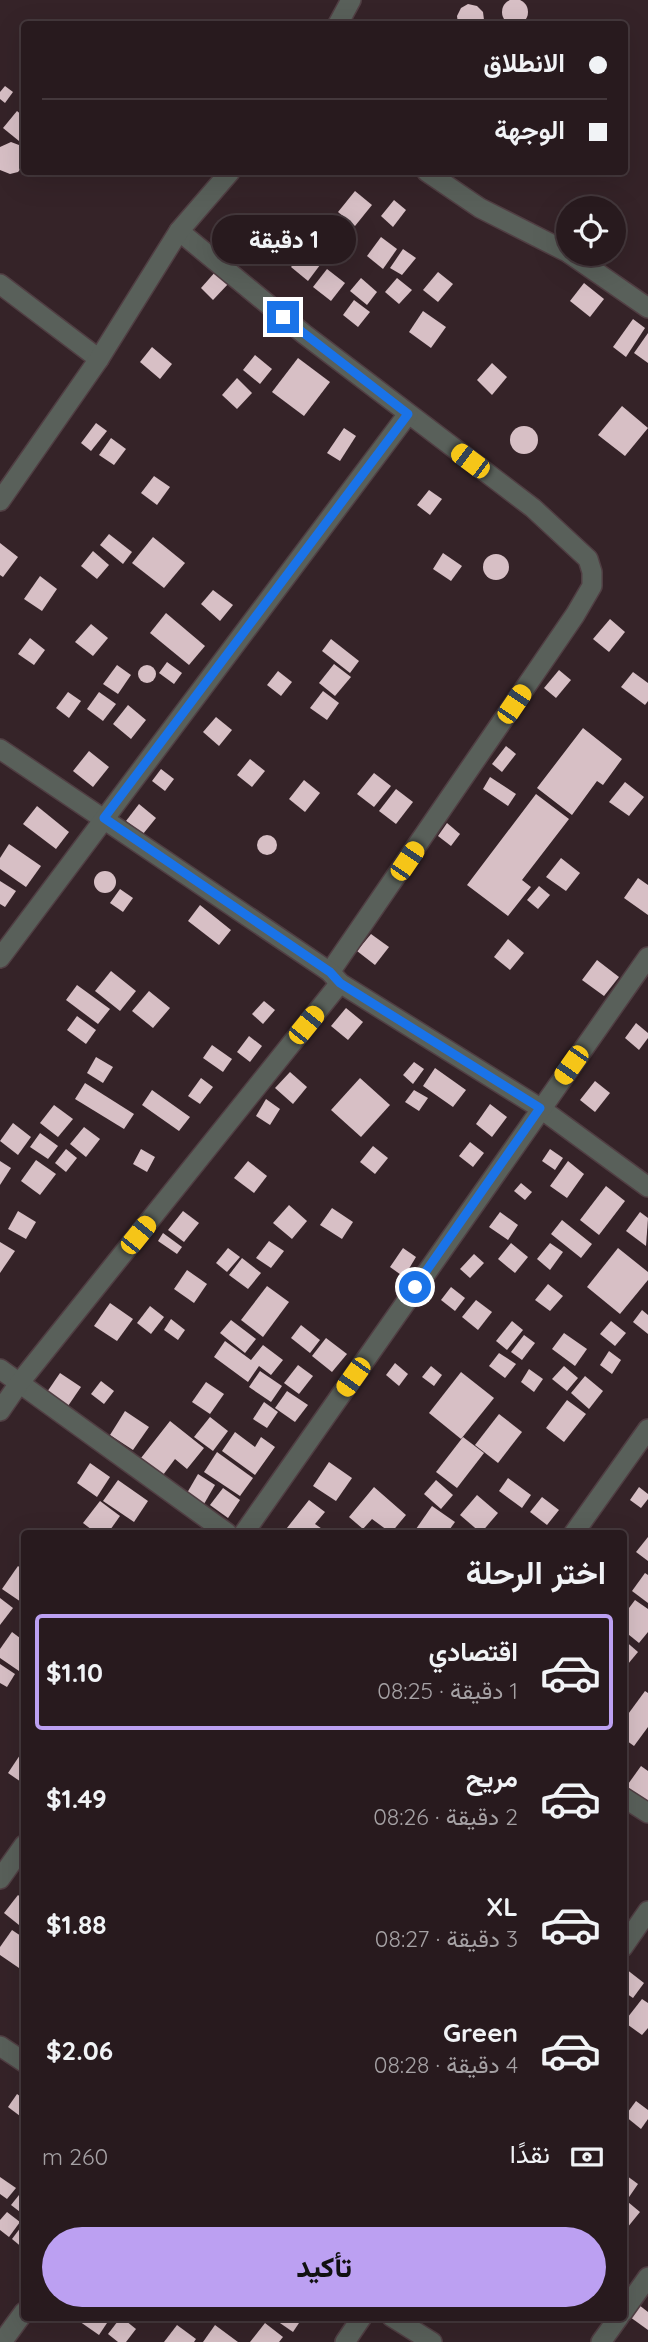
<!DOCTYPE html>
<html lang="ar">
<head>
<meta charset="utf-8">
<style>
  :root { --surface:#281a1e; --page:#34272b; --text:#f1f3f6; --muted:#a5a1a4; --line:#44383c; --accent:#bca0f2 }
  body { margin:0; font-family:Quicksand,Vazirmatn,sans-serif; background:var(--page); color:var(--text); direction:rtl; height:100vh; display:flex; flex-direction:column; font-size:26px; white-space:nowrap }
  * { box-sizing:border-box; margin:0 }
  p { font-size:23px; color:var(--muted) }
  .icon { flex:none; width:38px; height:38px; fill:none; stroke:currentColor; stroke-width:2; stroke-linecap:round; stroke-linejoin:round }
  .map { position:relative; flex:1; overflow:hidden; direction:ltr }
  .drawer { position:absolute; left:21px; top:1530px; width:606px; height:791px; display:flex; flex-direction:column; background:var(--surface); border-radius:7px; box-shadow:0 7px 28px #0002,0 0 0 2px var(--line); direction:rtl }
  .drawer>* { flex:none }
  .top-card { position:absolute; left:21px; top:21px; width:607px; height:154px; border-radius:7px; box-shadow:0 7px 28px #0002,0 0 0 2px var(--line); direction:rtl; display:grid; align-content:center; height:154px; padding:0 21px; background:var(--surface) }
  .buttons { position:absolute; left:556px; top:196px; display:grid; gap:14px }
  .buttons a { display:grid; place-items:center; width:70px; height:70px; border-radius:50%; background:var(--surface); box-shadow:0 7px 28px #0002,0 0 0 2px var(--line); font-size:35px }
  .end { position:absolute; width:32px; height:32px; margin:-16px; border:9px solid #1a73e8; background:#fff; box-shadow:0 0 0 4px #fff }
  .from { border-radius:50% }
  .bubble { position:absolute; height:49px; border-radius:24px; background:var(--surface); box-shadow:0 7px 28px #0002,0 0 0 2px var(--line); font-size:23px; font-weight:800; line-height:49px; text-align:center; direction:rtl }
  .car { position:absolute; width:21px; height:42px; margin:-21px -10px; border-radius:9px; box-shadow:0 0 5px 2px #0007; background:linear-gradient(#f5c518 24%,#345 0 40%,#f5c518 0 76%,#345 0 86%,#f5c518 0) }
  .top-card b { display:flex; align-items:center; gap:24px; height:66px; font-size:26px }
  .top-card b+b { border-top:2px solid var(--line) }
  .top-card i { width:18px; height:18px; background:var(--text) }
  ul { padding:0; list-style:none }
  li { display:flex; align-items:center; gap:21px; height:116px; margin:0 14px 10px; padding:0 7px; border:4px solid transparent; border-radius:7px }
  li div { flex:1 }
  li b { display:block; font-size:26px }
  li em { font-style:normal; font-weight:800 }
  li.active { border-color:var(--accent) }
  li>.icon { width:63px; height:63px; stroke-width:1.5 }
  h2 { padding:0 21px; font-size:32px; line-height:84px }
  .pay { display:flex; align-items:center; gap:18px; height:77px; padding:0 21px; font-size:26px }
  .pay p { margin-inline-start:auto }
  .action { display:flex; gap:14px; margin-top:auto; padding:14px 21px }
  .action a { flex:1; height:80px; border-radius:42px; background:var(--accent); color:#111; font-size:28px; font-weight:800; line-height:80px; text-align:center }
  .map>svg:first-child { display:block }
  .building { fill:#d7bfc5 }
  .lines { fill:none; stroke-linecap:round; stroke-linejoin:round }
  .minor-casing { stroke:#503e43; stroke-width:22 }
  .minor { stroke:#59605a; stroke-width:19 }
  .route { stroke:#1a73e8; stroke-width:9 }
</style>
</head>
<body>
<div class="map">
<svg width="648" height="2342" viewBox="0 0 648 2342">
  <rect width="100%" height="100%" fill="#352328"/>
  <g class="building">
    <circle cx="515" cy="12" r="13"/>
    <polygon points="468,4 477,6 483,12 484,20 482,24 458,24 457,16 461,8"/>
    <polygon points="5,86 13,92 5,103 0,99 0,92"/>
    <polygon points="17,111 24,117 24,134 19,141 3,128"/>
    <polygon points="11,142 19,145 24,151 24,165 18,172 10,174 0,170 0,147"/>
    <polygon points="355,191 372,205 355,226 338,212"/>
    <polygon points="394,200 406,210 393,227 381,216"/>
    <polygon points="381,237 397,249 383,269 367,256"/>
    <polygon points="403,249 416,258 402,275 390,268"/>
    <polygon points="304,252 320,265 308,281 291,267"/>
    <polygon points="327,269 345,283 331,301 313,287"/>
    <polygon points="216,271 229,283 213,300 201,288"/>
    <polygon points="438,272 453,284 438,302 423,290"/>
    <polygon points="361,278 377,292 367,305 350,291"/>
    <polygon points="397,278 412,290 399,304 385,292"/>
    <polygon points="584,283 604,299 590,317 570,301"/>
    <polygon points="354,300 370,312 358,327 343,315"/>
    <polygon points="423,311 446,327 431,348 409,332"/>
    <polygon points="633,319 645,328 626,357 613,347"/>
    <polygon points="648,333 648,363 634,353"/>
    <polygon points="152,347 172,364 160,379 140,362"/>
    <polygon points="255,355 272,369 260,384 243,370"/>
    <polygon points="298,358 330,382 304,416 272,392"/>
    <polygon points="492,363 507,377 492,395 477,380"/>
    <polygon points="237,378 252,393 237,409 222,395"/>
    <polygon points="622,406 648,428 625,456 598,435"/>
    <polygon points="96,423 107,431 91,451 81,443"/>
    <circle cx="524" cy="440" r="14"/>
    <polygon points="344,428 356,436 340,461 327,453"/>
    <polygon points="111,438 126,449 114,465 99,455"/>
    <polygon points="154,476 170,487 157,505 141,493"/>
    <polygon points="429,490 442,499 430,515 417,505"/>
    <polygon points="109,534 132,552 123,564 100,545"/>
    <polygon points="153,537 185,563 164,588 132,563"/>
    <polygon points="0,543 18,557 3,577 0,575"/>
    <polygon points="93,551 109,565 97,579 81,566"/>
    <polygon points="443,553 462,566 451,581 433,569"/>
    <circle cx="496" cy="567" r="13"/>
    <polygon points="40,576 57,589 42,611 24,599"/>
    <polygon points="213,590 233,605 220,621 201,604"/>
    <polygon points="166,613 205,646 189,665 150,633"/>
    <polygon points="610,619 625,632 609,652 593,639"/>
    <polygon points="91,624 108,638 93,656 75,642"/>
    <polygon points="30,638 45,650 34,665 18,654"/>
    <polygon points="331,639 359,661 350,673 322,651"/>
    <polygon points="167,662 182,673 174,684 159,673"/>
    <polygon points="334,664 351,677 335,696 319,683"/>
    <circle cx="147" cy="674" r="9"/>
    <polygon points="117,665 131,675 118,694 103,684"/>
    <polygon points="559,670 571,680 556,698 544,688"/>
    <polygon points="278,671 292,682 281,696 267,685"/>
    <polygon points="633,672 648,683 648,701 645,705 621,687"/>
    <polygon points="323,691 339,703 327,720 310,708"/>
    <polygon points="68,692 81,701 69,718 56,708"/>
    <polygon points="99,692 116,704 103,721 87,709"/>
    <polygon points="128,705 146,720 131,739 113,724"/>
    <polygon points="216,717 232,730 219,746 203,732"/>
    <polygon points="583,728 622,759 603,785 597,781 572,815 537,788"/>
    <polygon points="506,746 516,754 502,772 492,764"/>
    <polygon points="89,751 109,767 93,787 73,771"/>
    <polygon points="250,759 265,771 252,787 237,775"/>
    <polygon points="161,769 174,779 165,791 152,781"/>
    <polygon points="374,773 391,786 374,807 357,794"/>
    <polygon points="490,777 516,794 508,806 483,789"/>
    <polygon points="304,780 320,793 305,812 289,799"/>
    <polygon points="625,782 644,797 629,816 609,802"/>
    <polygon points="396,789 413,802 396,824 379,811"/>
    <polygon points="536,794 569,819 522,880 531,887 508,916 467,885"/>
    <polygon points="139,804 156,818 143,834 126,821"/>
    <polygon points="37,806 69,832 56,849 23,824"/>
    <polygon points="447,823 460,834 451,846 438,836"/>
    <circle cx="267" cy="845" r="10"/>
    <polygon points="9,844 41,866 26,887 0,869 0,858"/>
    <polygon points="561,858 580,873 566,891 546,877"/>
    <circle cx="105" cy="882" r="11"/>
    <polygon points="638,878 648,885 648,915 624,898"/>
    <polygon points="0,881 16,891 5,907 0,904"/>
    <polygon points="539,886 550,895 538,909 527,900"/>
    <polygon points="120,889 133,898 123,912 110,903"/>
    <polygon points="200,905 231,930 219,945 188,921"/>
    <polygon points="371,934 389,947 375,965 357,951"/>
    <polygon points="508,939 524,953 510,970 494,957"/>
    <polygon points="597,960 619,977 604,996 582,980"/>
    <polygon points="111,971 136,991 120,1011 95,991"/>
    <polygon points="77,985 110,1009 98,1024 66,1000"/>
    <polygon points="149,991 170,1008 153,1028 132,1011"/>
    <polygon points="264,1001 275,1010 263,1024 252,1014"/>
    <polygon points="346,1008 363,1022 348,1040 331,1026"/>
    <polygon points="77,1016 96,1030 86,1044 67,1030"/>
    <polygon points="636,1023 648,1033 648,1038 639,1050 625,1038"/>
    <polygon points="249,1036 262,1046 250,1062 237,1052"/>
    <polygon points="212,1045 232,1059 223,1072 203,1058"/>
    <polygon points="96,1057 113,1067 103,1083 87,1073"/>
    <polygon points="414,1062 424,1069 413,1084 403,1075"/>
    <polygon points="435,1068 466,1090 453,1107 423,1086"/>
    <polygon points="290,1072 307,1087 293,1104 275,1088"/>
    <polygon points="201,1078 213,1087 200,1104 188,1096"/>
    <polygon points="360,1078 390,1105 361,1137 331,1110"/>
    <polygon points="595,1081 610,1093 595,1112 580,1100"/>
    <polygon points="85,1083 134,1114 124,1129 75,1099"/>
    <polygon points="152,1090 190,1117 179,1131 142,1105"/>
    <polygon points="414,1090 428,1098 419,1111 405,1102"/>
    <polygon points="266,1099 280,1109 270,1125 256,1116"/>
    <polygon points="490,1104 507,1117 492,1137 476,1124"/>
    <polygon points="54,1105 73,1119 58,1137 40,1123"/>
    <polygon points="13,1123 31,1137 18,1155 0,1141"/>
    <polygon points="84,1127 100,1139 86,1157 70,1144"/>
    <polygon points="40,1133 58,1146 48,1159 30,1147"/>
    <polygon points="470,1142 484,1153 473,1167 459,1156"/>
    <polygon points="373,1146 388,1158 375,1174 360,1162"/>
    <polygon points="66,1149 77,1158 66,1172 55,1163"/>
    <polygon points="141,1149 155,1157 147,1172 133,1164"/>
    <polygon points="550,1149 563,1158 555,1170 542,1161"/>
    <polygon points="36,1160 56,1174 40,1195 21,1181"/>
    <polygon points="0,1161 11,1168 0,1185"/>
    <polygon points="248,1161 267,1176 254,1193 234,1178"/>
    <polygon points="568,1161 584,1174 567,1198 550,1186"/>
    <polygon points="521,1183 532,1192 525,1200 514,1191"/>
    <polygon points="606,1186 625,1201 599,1235 580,1220"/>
    <polygon points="289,1205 307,1221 292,1239 273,1223"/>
    <polygon points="332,1208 353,1222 342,1239 320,1225"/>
    <polygon points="18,1211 36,1222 26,1239 8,1229"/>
    <polygon points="183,1211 199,1223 184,1242 168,1230"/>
    <polygon points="500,1212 518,1225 508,1240 489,1227"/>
    <polygon points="640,1212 648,1218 646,1246 626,1231"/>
    <polygon points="562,1220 592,1244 581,1258 551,1234"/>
    <polygon points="163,1233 182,1247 177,1254 158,1241"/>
    <polygon points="269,1241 284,1251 271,1268 256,1258"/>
    <polygon points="0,1242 15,1251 0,1273"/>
    <polygon points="511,1243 528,1257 515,1273 498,1259"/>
    <polygon points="550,1243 563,1252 550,1270 537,1259"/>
    <polygon points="228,1248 240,1257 227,1272 216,1263"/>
    <polygon points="403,1248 416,1257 404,1277 390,1267"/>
    <polygon points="618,1248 648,1272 648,1280 620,1314 587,1287"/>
    <polygon points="474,1254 484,1263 470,1278 460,1269"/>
    <polygon points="242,1258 261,1273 248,1289 229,1275"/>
    <polygon points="187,1270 207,1284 194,1303 174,1289"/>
    <polygon points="548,1284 563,1296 550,1311 535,1300"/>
    <polygon points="267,1286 289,1302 263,1337 241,1320"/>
    <polygon points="451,1287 465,1298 455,1311 441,1300"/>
    <polygon points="476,1300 492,1312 478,1330 462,1317"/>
    <polygon points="110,1303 133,1319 117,1341 94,1326"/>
    <polygon points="150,1306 164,1317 151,1334 137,1323"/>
    <polygon points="642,1310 648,1315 648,1334 633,1322"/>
    <polygon points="171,1319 185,1330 178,1340 164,1330"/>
    <polygon points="231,1320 256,1339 245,1353 220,1333"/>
    <polygon points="512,1321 523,1330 507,1350 496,1341"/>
    <polygon points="611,1321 626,1333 615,1346 600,1334"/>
    <polygon points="301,1325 320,1340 310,1353 291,1338"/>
    <polygon points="564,1333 587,1349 575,1366 552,1349"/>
    <polygon points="524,1335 535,1343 522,1360 511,1352"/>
    <polygon points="326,1338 347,1354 332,1372 312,1356"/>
    <polygon points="225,1341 251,1360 263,1345 283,1360 271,1375 259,1366 248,1382 214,1357"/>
    <polygon points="609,1351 621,1360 612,1374 600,1365"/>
    <polygon points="499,1353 516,1364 505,1378 489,1366"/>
    <polygon points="395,1363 408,1374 399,1386 386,1375"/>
    <polygon points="298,1365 313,1376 299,1394 284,1383"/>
    <polygon points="431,1366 442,1375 434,1386 422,1377"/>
    <polygon points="564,1366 578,1378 567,1391 552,1379"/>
    <polygon points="529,1369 543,1379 534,1392 521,1382"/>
    <polygon points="260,1371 282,1386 271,1402 249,1387"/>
    <polygon points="461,1372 494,1398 461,1439 429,1413"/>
    <polygon points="60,1373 81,1387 68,1406 47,1392"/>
    <polygon points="585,1376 603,1391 589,1409 571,1393"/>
    <polygon points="101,1381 114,1391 104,1404 91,1394"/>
    <polygon points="206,1382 224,1394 210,1414 192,1402"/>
    <polygon points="287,1391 308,1405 295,1422 275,1408"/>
    <polygon points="567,1400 586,1414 564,1442 546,1428"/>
    <polygon points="264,1402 278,1412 267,1428 253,1419"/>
    <polygon points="125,1411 149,1427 133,1450 110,1435"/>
    <polygon points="499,1414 522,1432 498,1463 475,1445"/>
    <polygon points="210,1417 228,1431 213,1451 194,1437"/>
    <polygon points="170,1421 204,1448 187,1469 175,1459 163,1475 141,1458"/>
    <polygon points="235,1432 255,1447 261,1437 275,1447 255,1475 222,1451"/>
    <polygon points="463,1437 484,1453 457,1488 436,1472"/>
    <polygon points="217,1452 253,1478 240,1496 204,1472"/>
    <polygon points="329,1462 352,1478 336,1501 313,1486"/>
    <polygon points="90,1463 110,1477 97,1497 77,1483"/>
    <polygon points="198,1474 215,1485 204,1504 187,1493"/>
    <polygon points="508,1478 531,1495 522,1508 499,1491"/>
    <polygon points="118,1480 148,1501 134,1522 103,1501"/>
    <polygon points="436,1480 453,1495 441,1509 424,1494"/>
    <polygon points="374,1487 406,1515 391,1533 372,1519 363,1529 349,1517"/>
    <polygon points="639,1487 648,1494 648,1499 641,1508 630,1500"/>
    <polygon points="223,1488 240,1500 228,1518 210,1505"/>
    <polygon points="477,1495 498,1513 481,1533 460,1515"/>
    <polygon points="542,1497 559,1510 547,1525 530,1512"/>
    <polygon points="309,1500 325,1512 315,1524 328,1533 283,1533"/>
    <polygon points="100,1501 120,1516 108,1533 96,1533 83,1523"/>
    <polygon points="432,1506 455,1522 447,1533 423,1533 416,1529"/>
    <polygon points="648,1537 648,1561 636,1552"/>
    <polygon points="18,1566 24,1571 24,1604 2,1589"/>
    <polygon points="645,1573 648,1575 648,1603 632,1591"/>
    <polygon points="0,1598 13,1608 0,1625"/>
    <polygon points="635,1600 648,1609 648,1632 639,1643 623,1630 623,1616"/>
    <polygon points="12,1632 24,1641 24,1663 19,1671 0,1658 0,1649"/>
    <polygon points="623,1639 638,1652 623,1670"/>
    <polygon points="0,1664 15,1674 7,1687 0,1683"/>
    <polygon points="645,1691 648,1693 648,1727 634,1746 623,1738 623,1721"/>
    <polygon points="24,1749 24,1784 8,1773"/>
    <polygon points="641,1766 648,1771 648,1804 626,1787"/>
    <polygon points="18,1895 24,1900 24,1929 4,1913"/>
    <polygon points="12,1930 24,1938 24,1960 19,1968 0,1955 0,1947"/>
    <polygon points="626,1969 644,1983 633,1998 623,1991 623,1973"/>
    <polygon points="642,1999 648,2003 648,2028 642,2035 624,2022"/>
    <polygon points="17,2094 24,2099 24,2119 8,2107"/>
    <polygon points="636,2101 648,2110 648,2119 641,2129 625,2116"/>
    <polygon points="623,2173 638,2184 627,2200 623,2197"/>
    <polygon points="0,2177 16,2188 7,2199 0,2194"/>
    <polygon points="23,2190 24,2191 24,2215 11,2205"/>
    <polygon points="628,2202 640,2212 627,2228 623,2224 623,2207"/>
    <polygon points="7,2212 20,2222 9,2237 0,2230 0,2220"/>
    <polygon points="24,2223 24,2249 12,2239"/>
    <polygon points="639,2305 648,2312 648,2330 630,2317"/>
    <polygon points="77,2317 111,2317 99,2335 76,2319"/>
    <polygon points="121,2317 136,2329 126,2342 118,2342 108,2334"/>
    <polygon points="279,2317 303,2317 293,2332 277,2321"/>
    <polygon points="265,2323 283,2337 279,2342 250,2342"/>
    <polygon points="177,2325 196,2339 194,2342 164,2342"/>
    <polygon points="215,2325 238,2342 203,2342"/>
  </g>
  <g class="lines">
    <defs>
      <g id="minor">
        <polyline points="338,24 351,0"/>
        <polyline points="427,172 480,208 569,253"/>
        <polyline points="179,231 304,334 533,508 588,559 592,572 592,586 575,615 330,972"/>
        <polyline points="570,254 648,308"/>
        <polyline points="0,284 99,359"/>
        <polyline points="0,501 99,359 179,231 230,172"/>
        <polyline points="0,749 330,972 340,983 540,1108 648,1187"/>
        <polyline points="0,958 408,414"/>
        <polyline points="0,1369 227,1533"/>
        <polyline points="0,1411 20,1382 340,983"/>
        <polyline points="244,1533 648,957"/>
        <polyline points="574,1533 648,1429"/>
        <polyline points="623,1797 648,1813"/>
        <polyline points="0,1879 24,1845"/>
        <polyline points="623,1947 648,1911"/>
        <polyline points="0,2046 24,2062"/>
        <polyline points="623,2312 648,2277"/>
        <polyline points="392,2317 432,2342"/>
        <polyline points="2,2342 24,2312"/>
        <polyline points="345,2342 362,2317"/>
        <polyline points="601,2342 619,2317"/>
      </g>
    </defs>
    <use href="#minor" class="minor-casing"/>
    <use href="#minor" class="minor"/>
  </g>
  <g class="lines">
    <polyline class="route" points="283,317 408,414 104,818 330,972 340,983 540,1108 415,1287"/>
  </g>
</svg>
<div class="buttons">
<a><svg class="icon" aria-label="locate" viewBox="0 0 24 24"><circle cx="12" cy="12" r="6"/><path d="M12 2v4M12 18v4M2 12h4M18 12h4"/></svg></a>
</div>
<i class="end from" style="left:415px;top:1287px"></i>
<i class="end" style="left:283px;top:317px"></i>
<div class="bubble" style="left:212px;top:215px;width:144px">1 دقيقة</div>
<i class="car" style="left:470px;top:461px;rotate:307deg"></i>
<i class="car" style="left:514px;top:704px;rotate:34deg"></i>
<i class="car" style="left:407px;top:861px;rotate:34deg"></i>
<i class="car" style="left:306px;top:1025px;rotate:39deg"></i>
<i class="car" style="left:571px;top:1065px;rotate:215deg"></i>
<i class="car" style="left:138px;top:1235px;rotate:39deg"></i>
<i class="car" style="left:353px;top:1377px;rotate:215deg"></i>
<div class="top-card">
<b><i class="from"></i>الانطلاق</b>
<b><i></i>الوجهة</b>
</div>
<section class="drawer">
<h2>اختر الرحلة</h2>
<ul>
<li class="active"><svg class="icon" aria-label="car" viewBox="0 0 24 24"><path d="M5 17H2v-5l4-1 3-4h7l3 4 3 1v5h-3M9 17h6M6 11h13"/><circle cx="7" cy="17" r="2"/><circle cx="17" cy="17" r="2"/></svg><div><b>اقتصادي</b><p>1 دقيقة · 08:25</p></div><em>$1.10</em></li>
<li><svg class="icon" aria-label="car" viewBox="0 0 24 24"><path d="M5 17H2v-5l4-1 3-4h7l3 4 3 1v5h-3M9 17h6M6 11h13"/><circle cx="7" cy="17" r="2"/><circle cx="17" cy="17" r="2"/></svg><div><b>مريح</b><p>2 دقيقة · 08:26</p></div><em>$1.49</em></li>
<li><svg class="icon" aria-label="car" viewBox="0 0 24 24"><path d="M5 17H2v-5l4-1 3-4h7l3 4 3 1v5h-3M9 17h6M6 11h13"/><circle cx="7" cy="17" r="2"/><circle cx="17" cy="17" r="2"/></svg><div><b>XL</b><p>3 دقيقة · 08:27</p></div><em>$1.88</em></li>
<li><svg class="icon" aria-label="car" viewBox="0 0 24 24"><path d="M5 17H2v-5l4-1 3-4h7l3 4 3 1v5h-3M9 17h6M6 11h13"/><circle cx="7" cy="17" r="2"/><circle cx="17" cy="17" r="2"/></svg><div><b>Green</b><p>4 دقيقة · 08:28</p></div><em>$2.06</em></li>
</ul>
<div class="pay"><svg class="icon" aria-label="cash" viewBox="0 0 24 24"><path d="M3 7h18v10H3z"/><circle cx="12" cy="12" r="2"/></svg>نقدًا<p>260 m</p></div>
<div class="action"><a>تأكيد</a></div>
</section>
</div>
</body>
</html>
